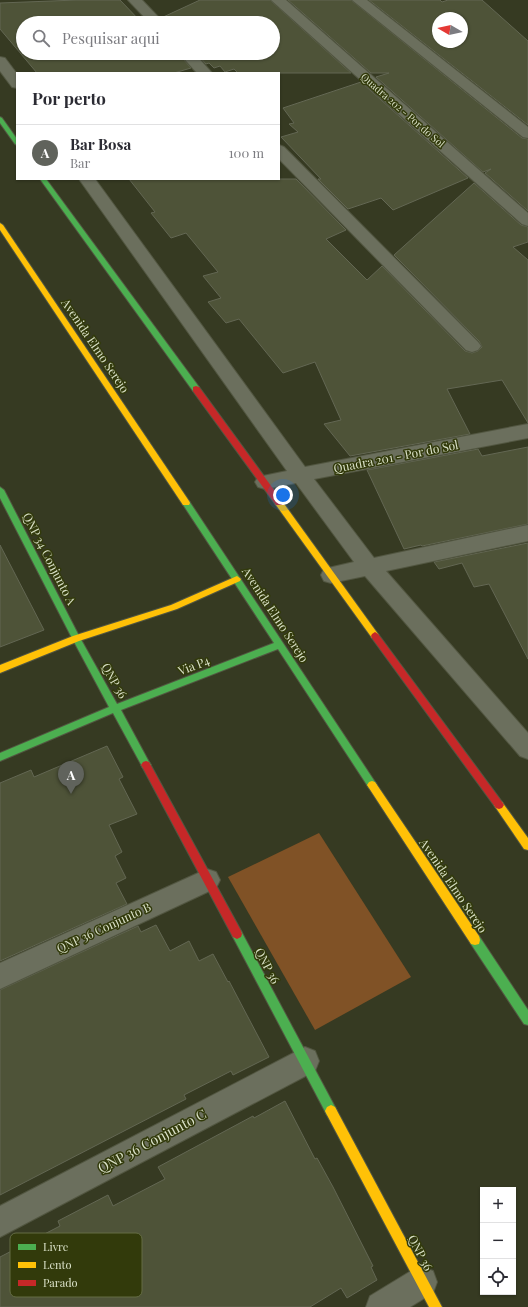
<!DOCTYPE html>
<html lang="pt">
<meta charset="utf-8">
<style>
:root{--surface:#fff;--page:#f7f7f7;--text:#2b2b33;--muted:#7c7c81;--line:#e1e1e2;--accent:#60635c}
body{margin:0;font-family:"Playfair Display",serif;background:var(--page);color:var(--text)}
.controls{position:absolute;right:12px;bottom:12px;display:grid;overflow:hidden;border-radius:0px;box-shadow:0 1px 3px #0004}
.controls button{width:36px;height:36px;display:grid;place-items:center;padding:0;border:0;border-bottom:1px solid var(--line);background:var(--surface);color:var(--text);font:20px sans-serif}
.compass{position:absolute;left:432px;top:12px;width:36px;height:36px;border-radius:50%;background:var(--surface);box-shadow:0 1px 3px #0004;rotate:279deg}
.you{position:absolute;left:283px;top:495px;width:14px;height:14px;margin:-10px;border:3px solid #fff;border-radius:50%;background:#1a73e8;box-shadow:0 0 0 6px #1a73e833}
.badge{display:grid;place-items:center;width:26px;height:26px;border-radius:50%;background:var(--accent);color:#fff;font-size:13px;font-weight:700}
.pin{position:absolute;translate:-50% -33px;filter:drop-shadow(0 1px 2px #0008)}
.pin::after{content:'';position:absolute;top:21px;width:14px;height:12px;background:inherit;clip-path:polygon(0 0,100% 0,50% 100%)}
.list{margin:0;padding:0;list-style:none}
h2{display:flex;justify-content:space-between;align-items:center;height:52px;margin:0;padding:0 16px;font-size:17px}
h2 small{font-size:13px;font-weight:400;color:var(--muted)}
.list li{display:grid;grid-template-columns:26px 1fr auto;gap:12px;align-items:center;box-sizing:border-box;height:56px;padding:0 16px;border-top:1px solid var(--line)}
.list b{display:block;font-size:15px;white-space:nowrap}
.list p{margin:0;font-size:13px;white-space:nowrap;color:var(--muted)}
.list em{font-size:13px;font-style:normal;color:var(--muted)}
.icon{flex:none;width:22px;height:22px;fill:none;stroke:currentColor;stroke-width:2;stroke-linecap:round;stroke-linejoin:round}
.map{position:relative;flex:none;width:528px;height:1307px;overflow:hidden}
.search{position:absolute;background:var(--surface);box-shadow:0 1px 3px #0004;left:16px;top:16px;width:264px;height:44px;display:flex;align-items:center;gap:10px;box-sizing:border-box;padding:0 14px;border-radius:22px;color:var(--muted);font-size:15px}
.panel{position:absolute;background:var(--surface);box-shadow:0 1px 3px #0004;left:16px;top:72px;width:264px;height:108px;border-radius:0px}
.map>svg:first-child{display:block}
.green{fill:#805226}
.building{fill:#4e5338;stroke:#636753;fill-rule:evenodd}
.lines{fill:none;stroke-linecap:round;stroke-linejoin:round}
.street-casing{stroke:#525641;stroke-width:2}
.fast-casing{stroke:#525641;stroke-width:2}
.slow-casing{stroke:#525641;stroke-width:2}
.jam-casing{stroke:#525641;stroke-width:2}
.street{fill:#6b6f5d;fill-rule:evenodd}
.fast{fill:#4caf50;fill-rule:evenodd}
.slow{fill:#ffc107;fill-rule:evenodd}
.jam{fill:#c62828;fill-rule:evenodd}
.labels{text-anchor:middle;stroke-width:3;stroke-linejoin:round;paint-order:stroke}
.far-street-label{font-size:10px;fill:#dae1c8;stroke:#323a0b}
.street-label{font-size:12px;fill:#dae1c8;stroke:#323a0b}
.near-street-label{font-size:14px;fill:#dae1c8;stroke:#323a0b}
.key{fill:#323a0b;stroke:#646c44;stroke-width:1}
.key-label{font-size:11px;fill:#dae1c8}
</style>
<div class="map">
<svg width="528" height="1307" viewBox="0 0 528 1307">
<rect width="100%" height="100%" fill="#363a22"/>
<!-- green -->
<path class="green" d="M319 833 411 977 315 1030 228 877Z"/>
<!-- building -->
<g class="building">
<path d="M77 0H120L142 23H23V53H178L191 68 174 73H37L0 29V3Z"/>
<path d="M200 0H270L351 73H238L234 69 225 72 220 66 214 68 209 63 206 64 196 53H273V23H165L161 18Z"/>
<path d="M288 0H351L522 138 528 139V211L485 173 491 169 483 172 376 77 389 73H371Z"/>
<path d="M369 0H440L442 2 448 0H482L528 41V125ZM438 18H462V42H438Z"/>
<path d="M361 82 468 178 393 210 381 198 348 209 318 179H321L281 137 298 132 289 124 294 123 283 108Z"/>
<path d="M129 179H296L346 230 326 239 367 280 382 266 465 351 472 353 478 351 482 347 479 341 394 255 474 183 521 225 528 227V242L513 247 528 260V423L502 380 447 389 470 434 350 456 324 424 341 420 315 362 283 373 239 319 226 323 208 302 221 298 203 276 218 272 186 233 171 238 151 213 155 212Z"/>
<path d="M528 447V524L422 546 421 545 404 549 367 470 478 449 482 456Z"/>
<path d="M528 543V659L489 584 474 587 462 563 439 569 434 562Z"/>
<path d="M0 545 44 630 0 647Z"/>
<path d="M107 746 123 777 119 779 137 814 109 825 122 852 115 856 126 878 116 883 127 904 0 961V783L31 770 34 777Z"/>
<path d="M156 925 170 951 189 941 199 961 213 954 228 982 229 981 269 1057 233 1075 231 1071 184 1095 186 1099 0 1195V990L138 926 141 932Z"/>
<path d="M285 1101 315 1159 317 1158 333 1187 373 1266 371 1267 377 1280 347 1298 341 1288 310 1307H0V1257L60 1226 58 1221 108 1195 113 1206 165 1179 158 1167 253 1116 254 1118Z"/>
</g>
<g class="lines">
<defs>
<g id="street">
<path d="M128 0H142L164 23H150Z"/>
<path d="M271 0H286L528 213V226L522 224Z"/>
<path d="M352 0H367L528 127V138L523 137Z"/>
<path d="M179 53H194L212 73H197Z"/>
<path d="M0 57 5 58 17 74V88L12 87 0 71Z"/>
<path d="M279 145 284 147 478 342 481 346 478 350 472 352 466 350 279 159Z"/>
<path d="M79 179H95L305 467 528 424V438L314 479 374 558 528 525V541L386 571 528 733V759L520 756 365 576 331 583 324 581 321 575 324 569 354 562 296 483 265 489 258 487 255 482 258 477 287 471Z"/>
<path d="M207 869 216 872 220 880 216 888 0 989V963Z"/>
<path d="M305 1047 315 1051 319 1061 315 1071 0 1237V1206Z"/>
<path d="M422 1267 433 1271 437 1282 433 1293 410 1307H366L370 1296 411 1271Z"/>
</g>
<g id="fast">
<path d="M0 117 2 118 17 139V145L15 144 0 123Z"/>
<path d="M40 179H46L199 387V391H193Z"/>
<path d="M0 487 4 490 79 636 117 704 274 643 182 503 183 501H189L375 782 377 785 375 788 372 789 369 788 278 649 121 710 149 762 151 765 149 768 146 769 143 768 113 713 0 761V753L109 707 72 638 0 498Z"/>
<path d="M237 929 241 931 335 1107 337 1111 335 1115 331 1117 327 1115 233 937 232 934 233 931Z"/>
<path d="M475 935 479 936 528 1010V1025L524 1024 471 944 470 940 471 936Z"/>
</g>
<g id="slow">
<path d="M0 223 3 225 189 501 190 503 189 505H183L0 230Z"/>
<path d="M279 500 282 501 378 634 379 636 378 638H372L276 505 275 503Z"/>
<path d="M237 576 241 579 240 581 177 609 79 641 0 673V665L73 636 171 605Z"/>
<path d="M372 781 375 782 479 936 480 940 479 944 475 945 471 944 369 788 367 785 369 782Z"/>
<path d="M499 801 502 802 528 838V850L524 849 496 808 494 805 496 802Z"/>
<path d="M331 1105 335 1107 442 1307H429L327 1115 325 1111 327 1107Z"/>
</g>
<g id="jam">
<path d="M196 386 199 387 282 501 283 503 282 505H276L193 391V387Z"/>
<path d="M375 632 378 634 502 802 504 805 502 808 499 809 496 808 372 638 371 636 372 634Z"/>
<path d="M146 761 149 762 241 931 242 934 241 937 237 939 233 937 143 768 141 765 143 762Z"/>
</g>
</defs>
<!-- street casing -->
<use href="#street" class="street-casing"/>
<!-- fast casing -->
<use href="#fast" class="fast-casing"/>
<!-- slow casing -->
<use href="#slow" class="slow-casing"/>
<!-- jam casing -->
<use href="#jam" class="jam-casing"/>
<!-- street -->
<use href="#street" class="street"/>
<!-- fast -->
<use href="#fast" class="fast"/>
<!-- slow -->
<use href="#slow" class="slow"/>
<!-- jam -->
<use href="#jam" class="jam"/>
</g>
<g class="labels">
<!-- far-street labels -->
<g class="far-street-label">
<text transform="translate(403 110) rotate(41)" y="4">Quadra 202 - Por do Sol</text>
</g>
<!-- street labels -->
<g class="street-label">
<text transform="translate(95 346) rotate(56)" y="4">Avenida Elmo Serejo</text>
<text transform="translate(396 457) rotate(-11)" y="4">Quadra 201 - Por do Sol</text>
<text transform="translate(49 559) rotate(63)" y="4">QNP 34 Conjunto A</text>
<text transform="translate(275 615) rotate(57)" y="4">Avenida Elmo Serejo</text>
<text transform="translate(194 666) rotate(-21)" y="4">Via P4</text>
<text transform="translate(114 681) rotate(60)" y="4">QNP 36</text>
<text transform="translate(453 886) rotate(56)" y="4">Avenida Elmo Serejo</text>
<text transform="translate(104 928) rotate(-25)" y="4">QNP 36 Conjunto B</text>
<text transform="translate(267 966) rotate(62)" y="4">QNP 36</text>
<text transform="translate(420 1253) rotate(62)" y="4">QNP 36</text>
</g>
<!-- near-street labels -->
<g class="near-street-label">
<text transform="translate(152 1141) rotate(-28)" y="5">QNP 36 Conjunto C</text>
</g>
</g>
<!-- legend -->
<rect x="10" y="1233" width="132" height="64" rx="6" class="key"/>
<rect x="18" y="1244" width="18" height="6" fill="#4caf50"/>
<rect x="18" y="1262" width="18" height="6" fill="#ffc107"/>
<rect x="18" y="1280" width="18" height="6" fill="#c62828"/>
<g class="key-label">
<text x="43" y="1251">Livre</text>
<text x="43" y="1269">Lento</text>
<text x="43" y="1287">Parado</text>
</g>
</svg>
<div class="controls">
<button>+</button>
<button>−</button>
<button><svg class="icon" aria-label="locate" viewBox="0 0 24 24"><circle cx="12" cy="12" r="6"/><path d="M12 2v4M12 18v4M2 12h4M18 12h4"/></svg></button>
</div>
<svg class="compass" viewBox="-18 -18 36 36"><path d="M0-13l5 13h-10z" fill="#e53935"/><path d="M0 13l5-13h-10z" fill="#7c7c81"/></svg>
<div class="you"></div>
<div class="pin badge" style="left:71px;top:794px">A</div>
<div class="search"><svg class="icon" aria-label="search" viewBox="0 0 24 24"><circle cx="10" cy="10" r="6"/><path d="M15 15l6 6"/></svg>Pesquisar aqui</div>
<section class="panel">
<h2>Por perto<small></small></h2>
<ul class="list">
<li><span class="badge">A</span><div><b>Bar Bosa</b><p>Bar</p></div><em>100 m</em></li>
</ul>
</section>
</div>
